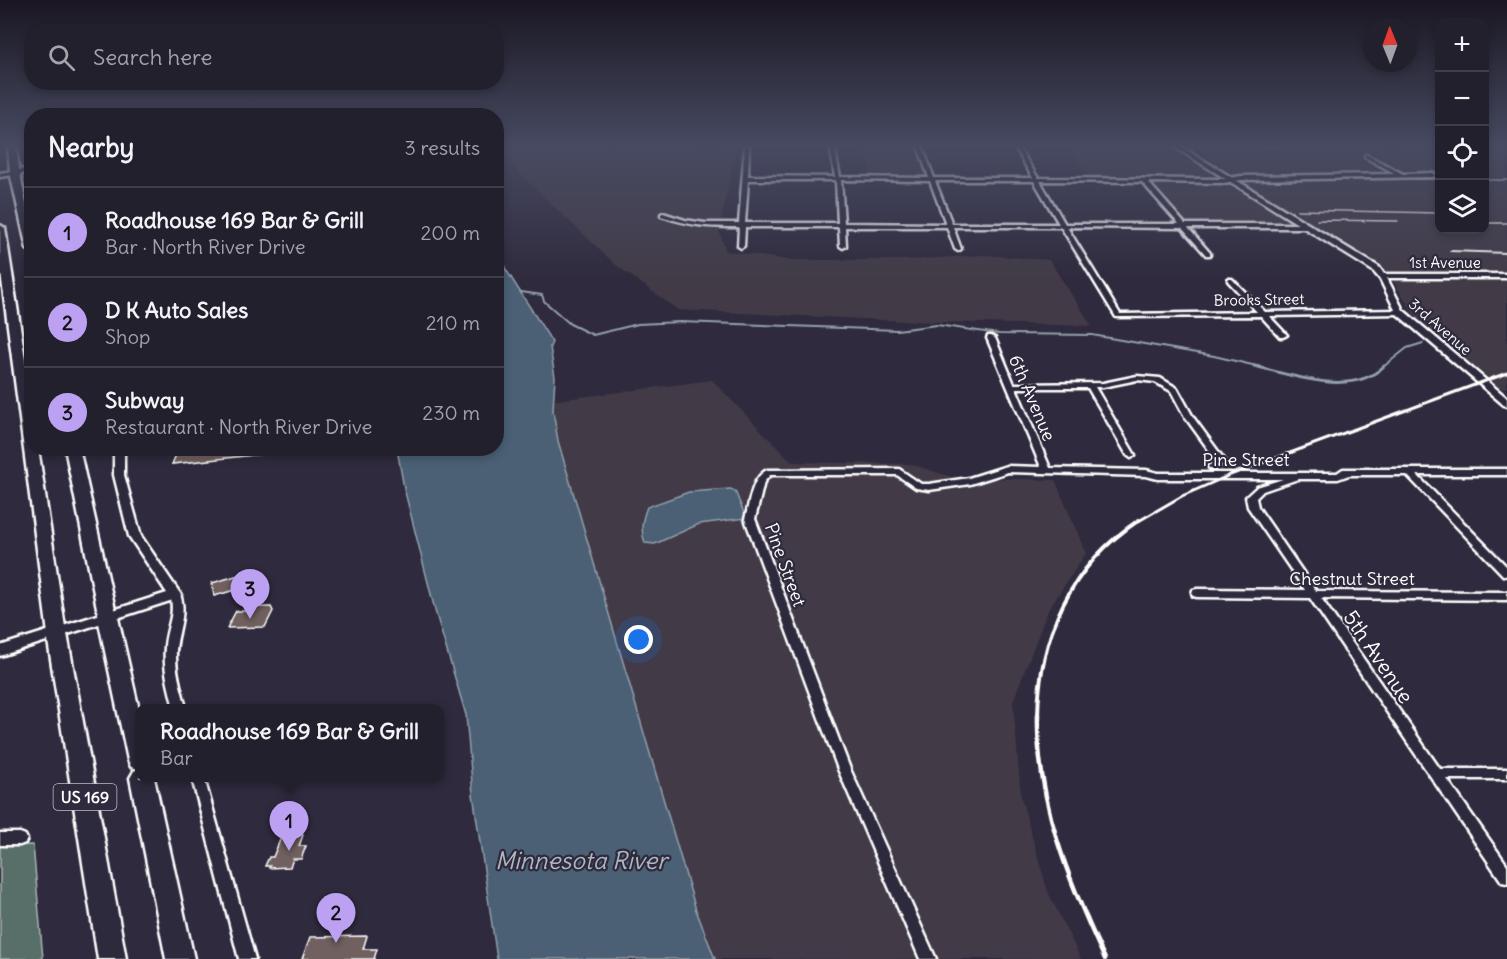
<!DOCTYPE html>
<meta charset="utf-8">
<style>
:root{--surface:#23202e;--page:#2f2d3a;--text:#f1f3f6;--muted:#a3a3aa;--line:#403e4a;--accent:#bca0f2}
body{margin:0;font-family:Delius,sans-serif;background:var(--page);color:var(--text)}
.controls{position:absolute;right:18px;top:18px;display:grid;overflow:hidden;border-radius:12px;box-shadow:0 3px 9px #0003}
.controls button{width:54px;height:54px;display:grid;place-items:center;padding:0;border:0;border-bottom:2px solid var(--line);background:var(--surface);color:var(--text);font:30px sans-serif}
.compass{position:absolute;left:1363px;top:18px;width:54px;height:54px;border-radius:50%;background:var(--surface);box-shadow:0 3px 9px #0003;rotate:359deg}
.you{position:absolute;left:639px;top:640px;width:21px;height:21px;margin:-15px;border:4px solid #fff;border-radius:50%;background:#1a73e8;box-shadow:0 0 0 9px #1a73e833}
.badge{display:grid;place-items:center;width:39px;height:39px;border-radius:50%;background:var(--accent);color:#111;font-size:20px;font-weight:700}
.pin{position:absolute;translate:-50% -50px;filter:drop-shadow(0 2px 3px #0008)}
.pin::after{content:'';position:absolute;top:32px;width:21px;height:18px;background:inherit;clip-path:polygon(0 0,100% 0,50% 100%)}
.popup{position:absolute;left:135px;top:704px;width:309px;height:78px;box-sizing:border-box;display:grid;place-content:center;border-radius:12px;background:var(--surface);filter:drop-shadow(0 2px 4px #0005);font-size:20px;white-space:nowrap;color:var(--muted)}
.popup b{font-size:22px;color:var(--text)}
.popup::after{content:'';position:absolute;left:50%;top:100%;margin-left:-12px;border:12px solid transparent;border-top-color:var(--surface)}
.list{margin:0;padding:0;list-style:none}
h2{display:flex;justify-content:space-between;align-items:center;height:78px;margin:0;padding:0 24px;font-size:26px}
h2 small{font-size:20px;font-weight:400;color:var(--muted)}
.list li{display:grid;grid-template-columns:39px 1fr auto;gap:18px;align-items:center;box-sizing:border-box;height:90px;padding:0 24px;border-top:2px solid var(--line)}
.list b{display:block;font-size:22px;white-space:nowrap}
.list p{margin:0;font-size:20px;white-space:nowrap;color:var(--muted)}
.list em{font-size:20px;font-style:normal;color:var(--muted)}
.icon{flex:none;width:33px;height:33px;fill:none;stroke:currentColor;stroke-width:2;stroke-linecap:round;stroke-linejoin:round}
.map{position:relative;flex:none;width:1507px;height:959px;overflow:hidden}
.search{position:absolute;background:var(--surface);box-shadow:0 3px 9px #0003;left:24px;top:24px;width:480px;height:66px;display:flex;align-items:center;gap:15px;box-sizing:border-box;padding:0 21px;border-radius:24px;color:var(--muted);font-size:22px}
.panel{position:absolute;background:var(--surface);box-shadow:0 3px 9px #0003;left:24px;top:108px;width:480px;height:348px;border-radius:24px}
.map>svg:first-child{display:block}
.built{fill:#423a47}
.green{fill:#586e69;stroke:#acb6b4;stroke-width:1.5}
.water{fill:#4b6175;stroke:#93a0ac;stroke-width:1.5}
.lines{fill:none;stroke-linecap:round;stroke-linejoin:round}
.stream-far1{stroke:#93a0ac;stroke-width:2}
.stream{stroke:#93a0ac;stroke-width:3}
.building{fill:#70615e;stroke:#fff;stroke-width:1.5}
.minor-casing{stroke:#fff;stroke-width:5}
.tertiary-casing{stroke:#fff;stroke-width:5}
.trunk-casing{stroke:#fff;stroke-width:5}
.motorway-casing{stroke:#fff;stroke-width:5}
.minor{fill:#2f2a3d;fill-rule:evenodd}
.tertiary{fill:#2f2a3d;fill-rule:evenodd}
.trunk{fill:#2f2a3d;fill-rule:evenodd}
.motorway{fill:#2f2a3d;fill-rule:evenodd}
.rail-far4{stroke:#fff;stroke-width:1.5}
.rail-far3{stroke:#fff;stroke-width:2}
.rail-far2{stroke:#fff;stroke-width:3}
.rail-far1{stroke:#fff;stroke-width:4}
.rail{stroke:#fff;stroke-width:4.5}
.labels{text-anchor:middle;stroke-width:4.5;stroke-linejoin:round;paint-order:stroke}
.far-street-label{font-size:15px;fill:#fff;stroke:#2f2a3d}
.shield{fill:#2f2a3d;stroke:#c1bfc5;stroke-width:1.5}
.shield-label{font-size:16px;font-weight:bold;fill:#fff}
.street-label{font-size:18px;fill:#fff;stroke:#2f2a3d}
.near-street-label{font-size:21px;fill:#fff;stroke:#2f2a3d}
.near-water-label{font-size:24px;font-style:italic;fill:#aeb8c1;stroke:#2f2a3d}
</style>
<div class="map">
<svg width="1507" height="959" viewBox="0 0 1507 959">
<rect width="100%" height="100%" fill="#2f2a3d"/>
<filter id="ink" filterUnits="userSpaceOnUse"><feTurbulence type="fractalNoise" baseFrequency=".0167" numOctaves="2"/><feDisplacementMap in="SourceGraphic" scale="12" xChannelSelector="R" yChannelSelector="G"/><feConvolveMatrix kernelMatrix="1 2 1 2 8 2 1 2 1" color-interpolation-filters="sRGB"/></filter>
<g filter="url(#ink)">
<!-- built -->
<g class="built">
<path d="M496 146H736L719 231 726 251 789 260H908L984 255 1049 260 1092 326 905 321 678 310 617 266 525 179 497 150Z"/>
<path d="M863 146H924L938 181 873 180Z"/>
<path d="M1066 146H1173L1206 169 1305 227H1189L1150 182 1094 181Z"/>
<path d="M1196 146H1439L1440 230H1484L1485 146H1507V387L1501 389 1413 313 1391 277 1229 176Z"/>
<path d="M712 380 792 462 910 464 952 477 1055 480 1086 553 1048 610 1013 701 1021 798 1048 892 1081 959H653L535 403Z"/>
</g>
<!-- green -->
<path class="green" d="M33 845 43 959H0V846Z"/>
<!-- water -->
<g class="water">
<path d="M497 239 505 268 552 342 550 347 555 377 553 410 558 441 696 910 715 959H497L473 794 466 715 436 614 404 488 397 449 496 448Z"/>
<path d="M730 489 735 491 746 518 699 524 655 544 645 543C640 529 642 520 647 507L689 492Z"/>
</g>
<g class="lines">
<!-- stream-far1 -->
<g class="stream-far1">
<path d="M521 292 542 295 544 301 570 324 593 335 638 324 680 322 897 330 937 325 999 334 1092 335 1214 356 1261 367"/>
<path d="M1383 367 1407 348 1423 343"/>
</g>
<!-- stream -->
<path class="stream" d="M1254 366C1292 375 1352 398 1384 366"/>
</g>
<!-- building -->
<g class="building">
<path d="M179 448H264V454L172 464Z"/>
<path d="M246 573 249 586 214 596 212 583Z"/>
<path d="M254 607H271L273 611 265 627 227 628 236 611H252Z"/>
<path d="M282 835H303L299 846H306L301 859H293L290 867 269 868 270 866H265L269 857H273Z"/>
<path d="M367 936 363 949H377L374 959H302L310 937Z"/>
</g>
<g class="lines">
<defs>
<g id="minor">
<path d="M745 146H749L748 176 835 177 830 146H834L840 177 929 178 918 146H922L934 178H1033L1014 146H1018L1038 178 1224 179 1241 176 1396 174 1365 157V155H1367L1403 174 1433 173 1436 175 1433 177 1241 180 1224 183 1148 182 1185 224H1306L1309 226 1306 228H1188L1210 253V255H1206L1182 228 1067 227 1120 314 1257 312 1228 281V279H1232L1265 312 1400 310 1403 312 1400 314 1269 316 1287 335 1283 337H1280L1261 316 1116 317 1061 227H953L961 249 958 251 955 249 947 227H845L846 246 843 248 840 246 839 227H745L744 246 741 248 738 246 739 227C708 227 691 226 661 216V214L663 213 685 220 705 223H739ZM748 180H836L838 223H745ZM841 180 930 181 946 224 844 223ZM935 181H1034L1059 224H952ZM1040 181 1142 182 1179 224H1065Z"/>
<path d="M988 336H991L995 338 1014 384 1103 383 1137 376 1160 378 1177 388 1193 417 1226 462 1215 468H1209L1208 466 1217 461 1185 417 1171 391 1155 382 1137 380 1103 387H1095L1135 455 1131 458 1127 455 1088 388H1016L1050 468 1146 470 1158 473H1337L1343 469H1507V475H1417L1507 567V576L1503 575 1407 475H1349L1338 479H1298L1263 491 1256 498 1258 507 1316 591 1507 592V600L1321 598 1440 769H1507V779H1447L1507 865V883L1502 882 1310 598 1197 597 1193 596 1192 593 1193 590 1197 589 1305 590 1248 507 1246 497 1257 487 1283 479H1158L1146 476 1008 472 970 484 929 490 916 488 897 475H770L764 482 755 519 850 769 936 959H920L838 769 745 519C750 503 751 478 767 470L899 469 921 484H929L969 478 1007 466 1041 467 987 338Z"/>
<path d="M175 591 179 592C189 614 175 634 176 657 176 675 182 692 186 708H174C169 688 163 667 165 647 166 627 176 615 170 595L171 592Z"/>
<path d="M192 778H204L255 959H239Z"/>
<path d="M0 833H20L25 835 27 839 25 843 20 845H0Z"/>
</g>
<g id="tertiary">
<path d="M1173 146H1180L1379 267 1384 274H1507V278H1387L1403 310 1507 398V406L1504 405 1397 314 1380 279 1373 271Z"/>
<path d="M32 168V172L0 177V173Z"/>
<path d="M114 448H124V475L141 536 181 595 179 598 0 656V646L167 593 129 536 114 475Z"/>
</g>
<g id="trunk">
<path d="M8 146H16C19 182 32 216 32 252L27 249 10 172Z"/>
<path d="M0 225 5 228 32 405V448H38L66 634 63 639 57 641 51 639 48 634 0 265Z"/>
<path d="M65 448H79L117 618 114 622H102L99 618Z"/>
</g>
<g id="motorway">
<path d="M108 611 115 613 118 618 139 710V778H154L194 959H166L130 778 134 771 139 769 131 767 128 760 98 618 101 613Z"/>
<path d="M57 627 64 629 67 634 126 959H98L47 634 50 629Z"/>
</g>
</defs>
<!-- minor casing -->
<use href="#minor" class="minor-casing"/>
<!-- tertiary casing -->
<use href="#tertiary" class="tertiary-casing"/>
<!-- trunk casing -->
<use href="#trunk" class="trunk-casing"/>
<!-- motorway casing -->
<use href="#motorway" class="motorway-casing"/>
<!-- minor -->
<use href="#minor" class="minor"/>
<!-- tertiary -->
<use href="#tertiary" class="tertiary"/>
<!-- trunk -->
<use href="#trunk" class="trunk"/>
<!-- motorway -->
<use href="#motorway" class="motorway"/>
<!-- rail-far4 -->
<g class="rail-far4">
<path d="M1257 146H1313"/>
<path d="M1322 180 1440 179"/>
<path d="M1484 180H1507"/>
<path d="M1297 210 1440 213"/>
<path d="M1317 220 1398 221"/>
<path d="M1484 223H1507"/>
</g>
<!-- rail-far3 -->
<path class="rail-far3" d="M1450 251 1507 253"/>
<!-- rail-far2 -->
<path class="rail-far2" d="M1137 522 1182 496 1230 475 1507 373"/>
<!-- rail-far1 -->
<path class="rail-far1" d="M1038 716C1039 635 1070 566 1139 520"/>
<!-- rail -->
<path class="rail" d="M1038 714C1036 801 1069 882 1105 959"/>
</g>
</g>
<!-- sky -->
<linearGradient id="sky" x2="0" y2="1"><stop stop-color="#1a1722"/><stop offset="0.52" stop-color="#474a62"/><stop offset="1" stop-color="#474a62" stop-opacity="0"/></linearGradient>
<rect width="1507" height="280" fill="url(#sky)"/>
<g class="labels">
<!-- far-street labels -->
<g class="far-street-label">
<text x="1445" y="268">1st Avenue</text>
<text transform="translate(1259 300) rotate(-1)" y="5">Brooks Street</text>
<text transform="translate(1440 327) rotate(41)" y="5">3rd Avenue</text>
</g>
<!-- shield labels -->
<rect class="shield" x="53.5" y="784" width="63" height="26" rx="4.5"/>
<g class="shield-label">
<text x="85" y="803">US 169</text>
</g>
<!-- street labels -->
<g class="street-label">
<text transform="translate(1032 398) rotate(67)" y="6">6th Avenue</text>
<text x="1246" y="466">Pine Street</text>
<text transform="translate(785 565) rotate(70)" y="6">Pine Street</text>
<text x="1352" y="585">Chestnut Street</text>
</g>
<!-- near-street labels -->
<g class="near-street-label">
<text transform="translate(1378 657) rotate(56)" y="7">5th Avenue</text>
</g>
<!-- near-water labels -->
<g class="near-water-label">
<text x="581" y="869">Minnesota River</text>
</g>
</g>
</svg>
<div class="controls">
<button>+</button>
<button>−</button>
<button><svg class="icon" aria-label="locate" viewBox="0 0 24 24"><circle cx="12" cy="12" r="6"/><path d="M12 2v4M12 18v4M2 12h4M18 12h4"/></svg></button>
<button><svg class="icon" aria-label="layers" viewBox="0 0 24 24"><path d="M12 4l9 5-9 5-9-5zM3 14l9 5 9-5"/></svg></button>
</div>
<svg class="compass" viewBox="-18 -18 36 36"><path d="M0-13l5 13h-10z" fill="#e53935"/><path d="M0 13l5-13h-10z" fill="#a3a3aa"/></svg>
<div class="you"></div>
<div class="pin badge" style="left:289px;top:851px">1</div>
<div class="popup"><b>Roadhouse 169 Bar &amp; Grill</b>Bar</div>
<div class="pin badge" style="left:336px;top:943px">2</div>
<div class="pin badge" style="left:250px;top:619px">3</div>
<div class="search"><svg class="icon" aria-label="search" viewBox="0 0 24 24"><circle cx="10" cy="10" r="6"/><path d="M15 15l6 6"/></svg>Search here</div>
<section class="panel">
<h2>Nearby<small>3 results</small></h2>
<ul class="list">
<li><span class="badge">1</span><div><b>Roadhouse 169 Bar &amp; Grill</b><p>Bar · North River Drive</p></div><em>200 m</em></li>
<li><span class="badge">2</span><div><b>D K Auto Sales</b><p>Shop</p></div><em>210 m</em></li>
<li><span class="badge">3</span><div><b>Subway</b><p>Restaurant · North River Drive</p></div><em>230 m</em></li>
</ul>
</section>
</div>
